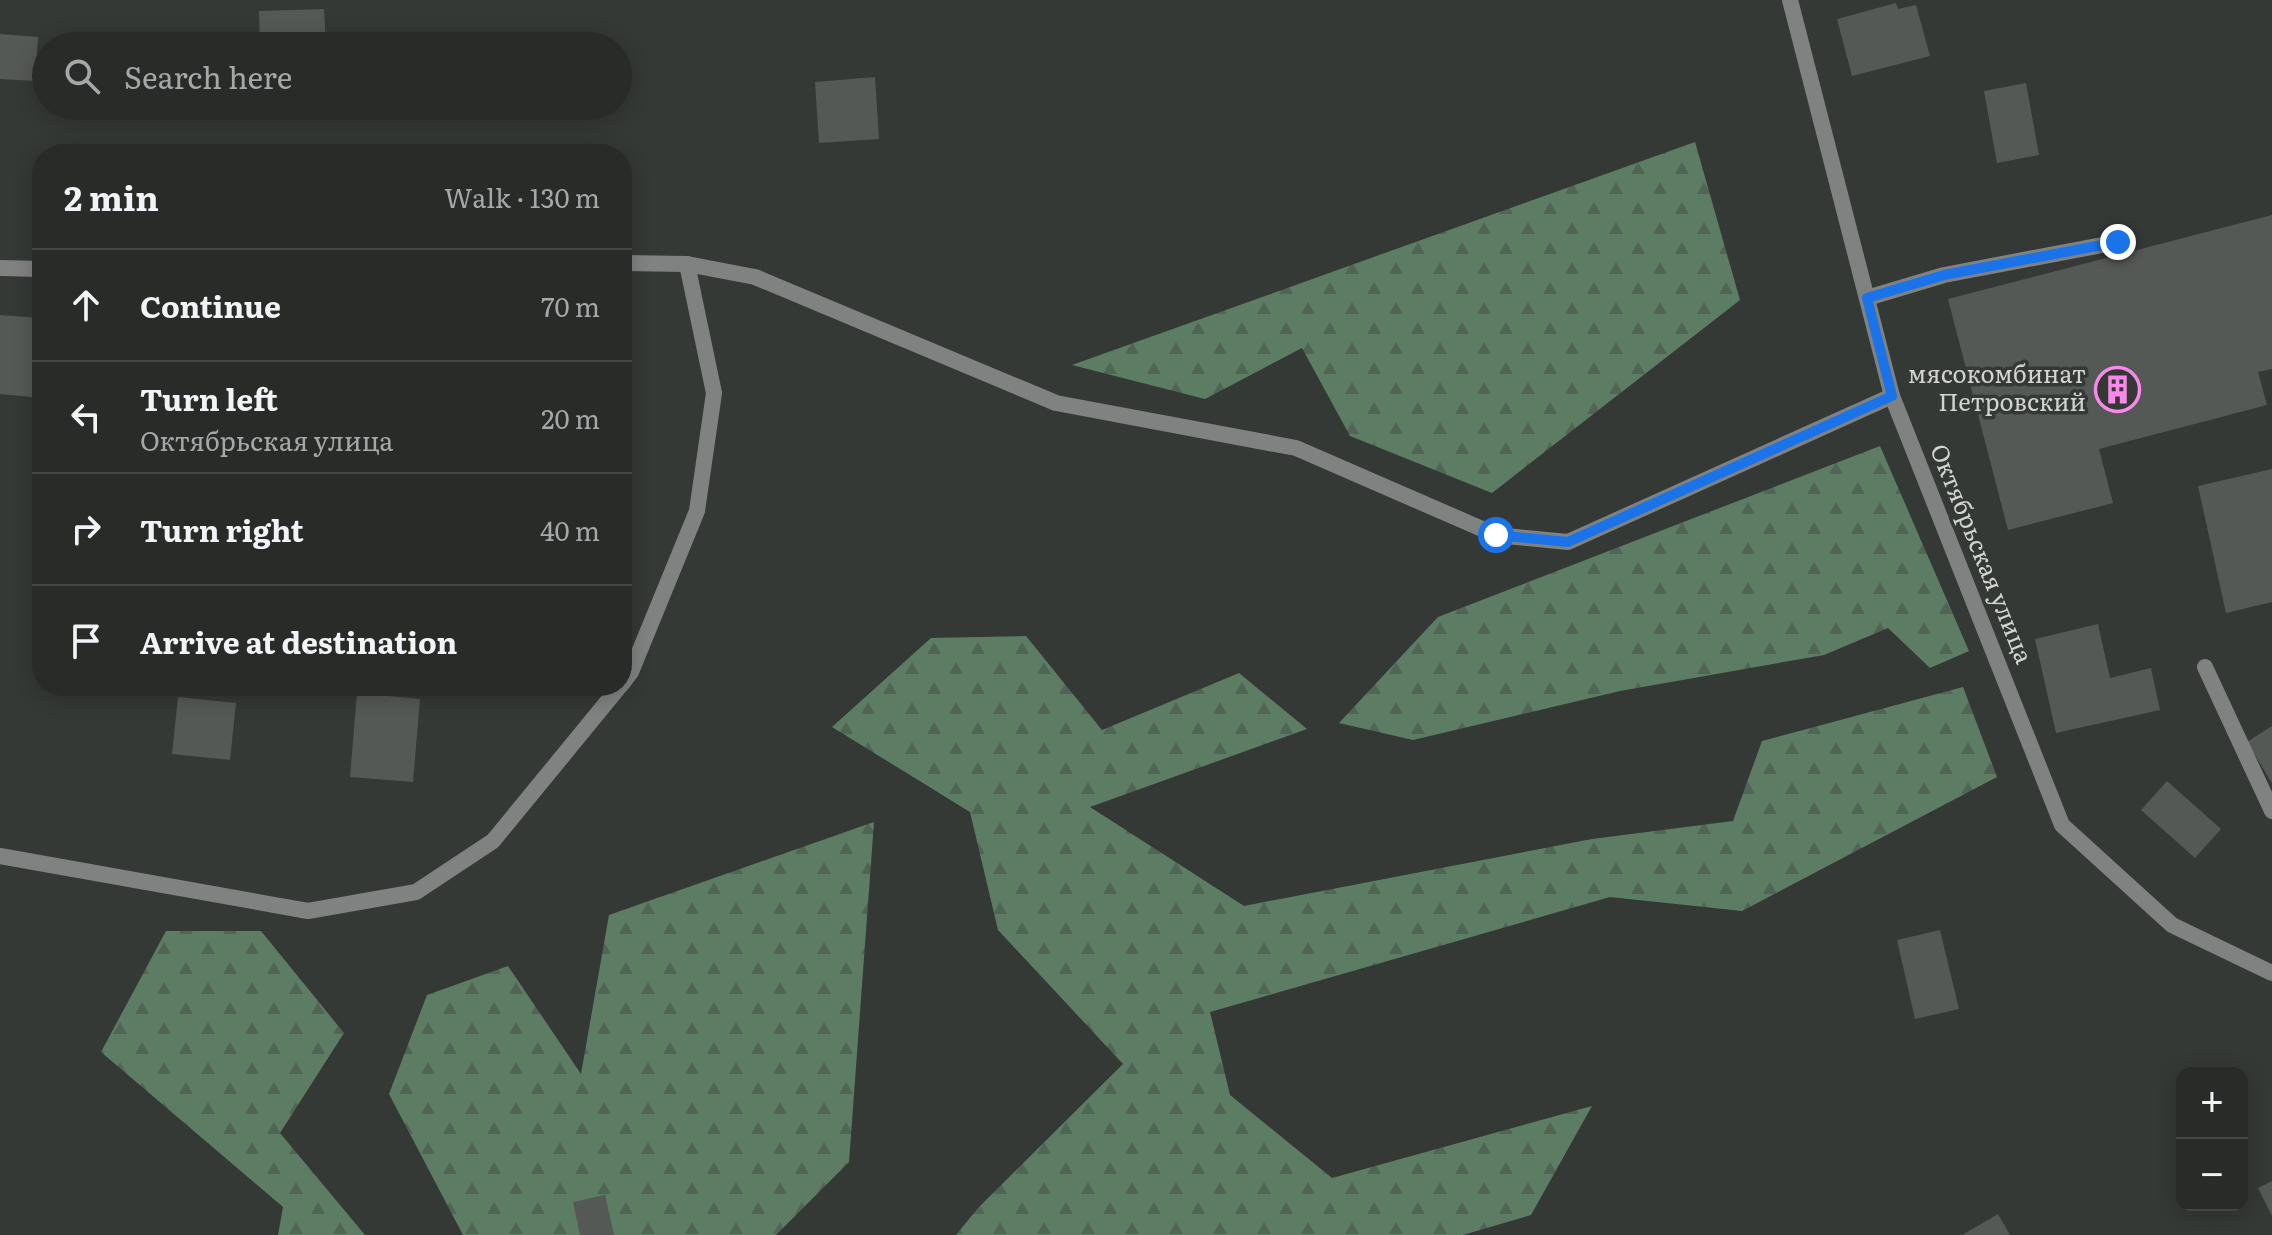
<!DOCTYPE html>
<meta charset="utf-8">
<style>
:root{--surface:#282b28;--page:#303330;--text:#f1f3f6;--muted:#a5a7a8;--line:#444745}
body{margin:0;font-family:Literata,serif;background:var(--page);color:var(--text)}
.controls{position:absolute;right:24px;bottom:24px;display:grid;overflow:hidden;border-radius:16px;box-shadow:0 4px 20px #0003}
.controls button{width:72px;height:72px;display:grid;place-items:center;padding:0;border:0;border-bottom:2px solid var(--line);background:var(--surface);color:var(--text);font:40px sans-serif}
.stop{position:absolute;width:24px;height:24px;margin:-18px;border:6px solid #1a73e8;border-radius:50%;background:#fff}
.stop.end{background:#1a73e8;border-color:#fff;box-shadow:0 2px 8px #0008}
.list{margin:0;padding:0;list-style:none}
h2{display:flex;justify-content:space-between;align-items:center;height:104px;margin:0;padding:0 32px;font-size:34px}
h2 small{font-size:26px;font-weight:400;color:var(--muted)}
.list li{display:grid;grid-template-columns:52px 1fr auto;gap:24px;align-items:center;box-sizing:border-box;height:112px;padding:0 32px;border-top:2px solid var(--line)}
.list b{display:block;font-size:30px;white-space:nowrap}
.list p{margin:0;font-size:26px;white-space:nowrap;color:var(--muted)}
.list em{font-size:26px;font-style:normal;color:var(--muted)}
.icon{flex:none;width:44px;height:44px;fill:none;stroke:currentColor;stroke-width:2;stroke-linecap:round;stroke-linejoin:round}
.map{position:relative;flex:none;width:2272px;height:1235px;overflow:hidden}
.search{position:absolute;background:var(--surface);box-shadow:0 4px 20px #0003;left:32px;top:32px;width:600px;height:88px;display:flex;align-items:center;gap:20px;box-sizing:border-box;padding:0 28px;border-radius:44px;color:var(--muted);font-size:30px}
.panel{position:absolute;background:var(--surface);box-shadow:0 4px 20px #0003;left:32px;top:144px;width:600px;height:552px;border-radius:32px}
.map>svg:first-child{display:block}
.forest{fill:url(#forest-firs)}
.building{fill:#555955}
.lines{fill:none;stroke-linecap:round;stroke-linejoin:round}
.service{stroke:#808281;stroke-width:16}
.minor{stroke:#808281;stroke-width:16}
.route{stroke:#1a73e8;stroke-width:10}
.labels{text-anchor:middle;stroke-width:7;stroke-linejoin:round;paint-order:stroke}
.poi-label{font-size:24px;fill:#d1d4d2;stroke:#353936;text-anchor:end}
.street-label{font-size:24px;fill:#d1d4d2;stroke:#353936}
</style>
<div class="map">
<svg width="2272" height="1235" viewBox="0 0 2272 1235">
<defs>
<pattern id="forest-firs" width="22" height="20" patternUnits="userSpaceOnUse" patternTransform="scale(2)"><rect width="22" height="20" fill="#5c7d64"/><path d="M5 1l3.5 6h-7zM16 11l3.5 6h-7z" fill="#506555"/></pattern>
</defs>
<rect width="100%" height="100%" fill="#353936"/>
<!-- forest -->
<g class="forest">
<path d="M1695 142 1740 300 1492 493 1350 436 1302 348 1205 399 1072 365Z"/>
<path d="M1880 446 1969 651 1930 668 1888 628 1824 655 1620 691 1413 740 1339 723 1438 617Z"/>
<path d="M1026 636 1102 730 1239 673 1307 729 1090 807 1244 906 1592 839 1733 821 1762 741 1963 687 1997 777 1742 911 1610 897 1210 1012 1230 1095 1332 1178 1592 1106 1531 1215 1463 1235H956L978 1208 1123 1064 998 930 970 812 832 727 931 638Z"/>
<path d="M874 822 849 1162 776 1235H463L389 1094 427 995 508 966 581 1074 609 915Z"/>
<path d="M166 931H261L344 1033 280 1133 365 1235H278L283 1207 101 1052Z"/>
</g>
<!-- building -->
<g class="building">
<path d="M1896 3 1898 9 1916 5 1930 56 1852 76 1837 19Z"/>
<path d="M324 9 326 46H260L259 11Z"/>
<path d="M0 34 38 37 35 81 0 79Z"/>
<path d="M875 77 879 139 819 143 815 82Z"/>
<path d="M2026 83 2039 155 1997 163 1984 91Z"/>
<path d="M2272 215V369L2258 372 2267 405 2099 449 2113 503 2008 530 1948 299Z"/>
<path d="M0 315 42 318V398L0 394Z"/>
<path d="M2272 469V602L2226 613 2198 486Z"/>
<path d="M2098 624 2110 678 2151 668 2160 710 2056 733 2035 639Z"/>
<path d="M357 693 420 699 413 782 350 777Z"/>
<path d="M178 697 236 703 230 760 172 754Z"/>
<path d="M2272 726V783L2247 742Z"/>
<path d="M2167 781 2221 829 2195 858 2141 810Z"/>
<path d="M1940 930 1959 1009 1915 1019 1897 940Z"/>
<path d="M2272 1181V1216L2258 1188Z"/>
<path d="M605 1195 614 1235H580L573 1202Z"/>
<path d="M1998 1214 2010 1235H1962Z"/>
</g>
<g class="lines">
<!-- service -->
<g class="service">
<path d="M1867 298 1944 275 2118 242"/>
<path d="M2205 667 2272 811"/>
</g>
<!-- minor -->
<g class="minor">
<path d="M1790 0 1892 396 2062 825 2172 925 2272 973"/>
<path d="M622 263 687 264 755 277 1056 403 1296 448 1496 535 1568 542 1892 396"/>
<path d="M0 268 42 269"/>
<path d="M622 684 631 672 697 511 714 393 687 264"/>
<path d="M0 856 308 911 416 892 493 841 620 686"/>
</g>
</g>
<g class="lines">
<!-- route -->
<path class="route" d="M1496 535 1568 542 1892 396 1867 298 1944 275 2118 242"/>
</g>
<!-- icons -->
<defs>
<symbol id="building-ring" viewBox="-11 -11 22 22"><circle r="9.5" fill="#353936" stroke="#f888ea" stroke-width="1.5"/><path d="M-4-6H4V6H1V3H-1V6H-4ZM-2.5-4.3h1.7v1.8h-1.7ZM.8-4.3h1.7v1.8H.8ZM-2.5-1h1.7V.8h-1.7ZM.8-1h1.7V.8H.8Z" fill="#f888ea"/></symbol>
</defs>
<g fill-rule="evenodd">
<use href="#building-ring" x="2092" y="364" width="51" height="51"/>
</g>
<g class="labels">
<!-- poi labels -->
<g class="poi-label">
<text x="2086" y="383">мясокомбинат<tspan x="2086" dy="28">Петровский</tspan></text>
</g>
<!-- street labels -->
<g class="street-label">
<text transform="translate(1981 554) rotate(68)" y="8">Октябрьская улица</text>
</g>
</g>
</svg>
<div class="controls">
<button>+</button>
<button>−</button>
</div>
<div class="stop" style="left:1496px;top:535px"></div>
<div class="stop end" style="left:2118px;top:242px"></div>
<div class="search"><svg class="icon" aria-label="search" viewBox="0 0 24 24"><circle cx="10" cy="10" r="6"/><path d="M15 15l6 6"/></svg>Search here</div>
<section class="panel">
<h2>2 min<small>Walk · 130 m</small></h2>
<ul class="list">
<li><svg class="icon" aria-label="ahead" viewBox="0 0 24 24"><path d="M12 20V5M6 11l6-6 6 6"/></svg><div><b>Continue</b></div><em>70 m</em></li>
<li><svg class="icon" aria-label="left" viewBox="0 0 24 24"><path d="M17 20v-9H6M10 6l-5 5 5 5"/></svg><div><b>Turn left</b><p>Октябрьская улица</p></div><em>20 m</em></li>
<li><svg class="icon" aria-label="right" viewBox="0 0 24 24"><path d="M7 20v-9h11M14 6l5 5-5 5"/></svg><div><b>Turn right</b></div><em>40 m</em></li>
<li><svg class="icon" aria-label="arrive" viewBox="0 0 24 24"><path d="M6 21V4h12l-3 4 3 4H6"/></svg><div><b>Arrive at destination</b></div></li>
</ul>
</section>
</div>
